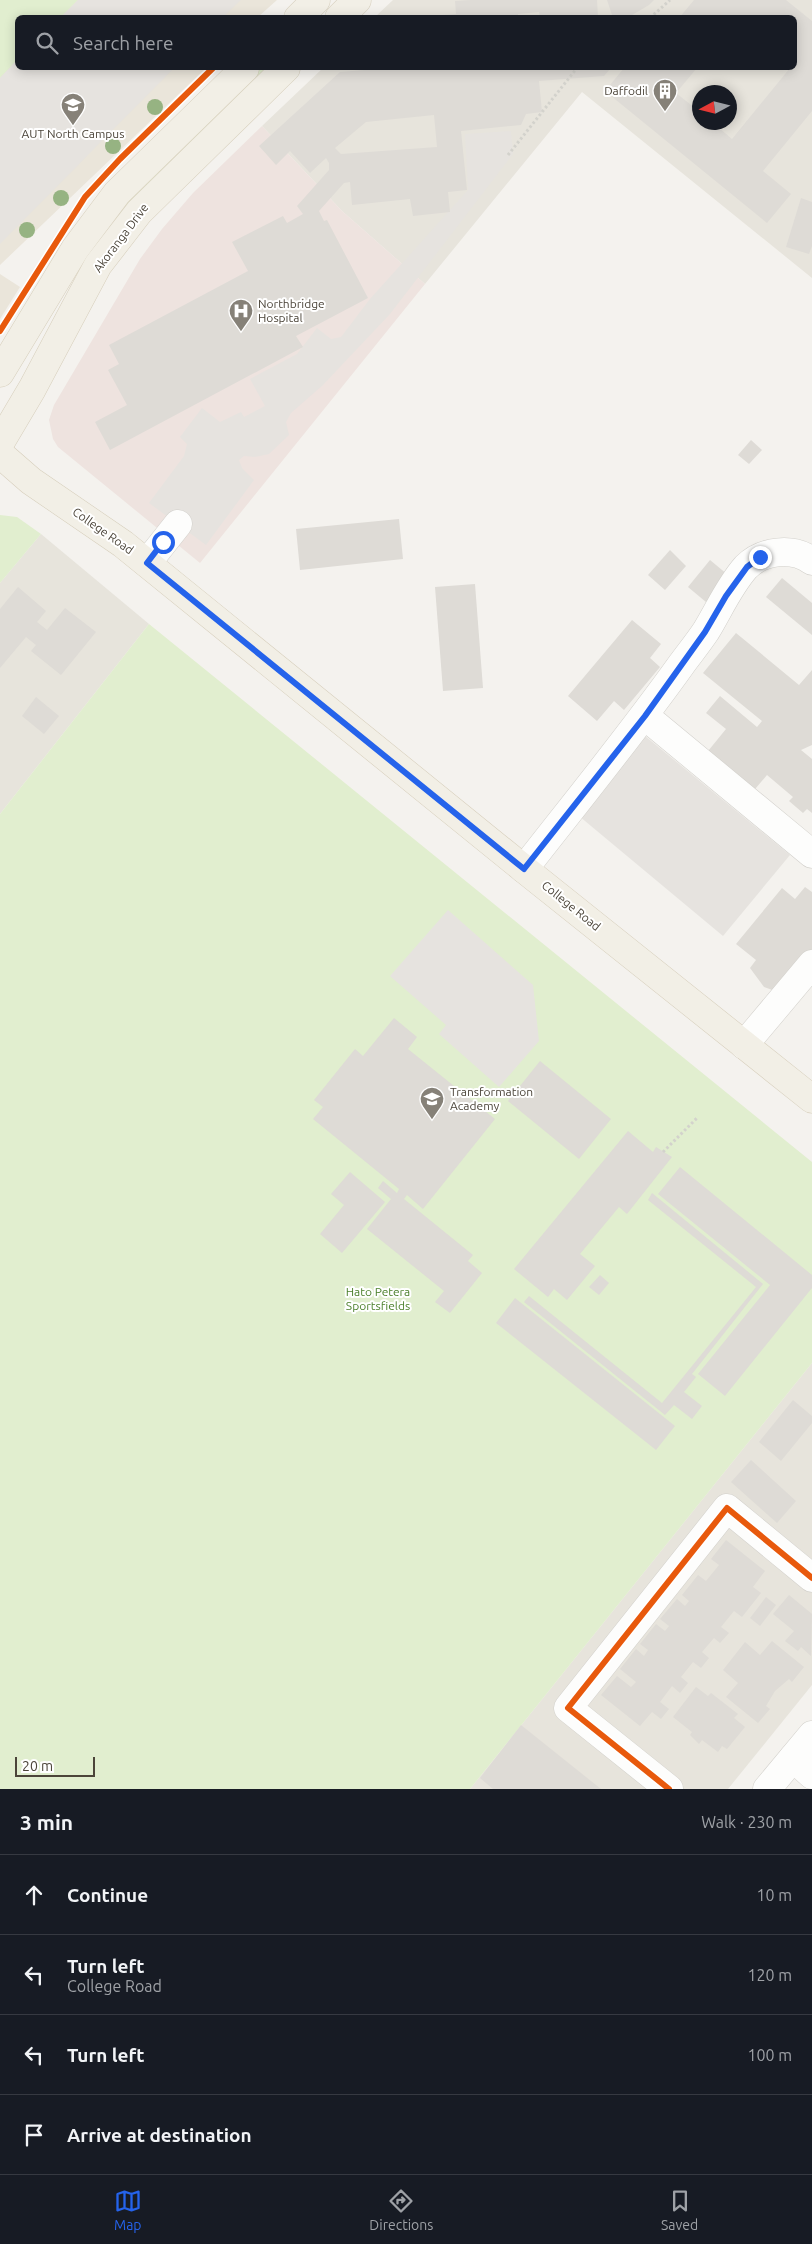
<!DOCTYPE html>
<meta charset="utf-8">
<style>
:root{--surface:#171b24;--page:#242831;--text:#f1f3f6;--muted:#9ea1a6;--line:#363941;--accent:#2563eb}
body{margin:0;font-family:Ubuntu,sans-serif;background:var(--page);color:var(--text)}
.compass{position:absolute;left:692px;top:85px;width:45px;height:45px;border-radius:50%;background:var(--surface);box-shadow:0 2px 12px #0003;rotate:263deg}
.scale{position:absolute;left:15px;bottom:12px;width:80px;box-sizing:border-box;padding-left:5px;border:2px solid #4b4439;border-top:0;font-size:14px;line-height:18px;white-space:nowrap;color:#4b4439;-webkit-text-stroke:4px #fff;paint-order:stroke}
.stop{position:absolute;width:15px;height:15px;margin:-11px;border:4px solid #2563eb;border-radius:50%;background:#fff}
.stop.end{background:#2563eb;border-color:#fff;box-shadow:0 1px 5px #0008}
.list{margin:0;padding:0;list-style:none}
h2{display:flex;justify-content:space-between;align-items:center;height:65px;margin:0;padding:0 20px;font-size:21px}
h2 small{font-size:16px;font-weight:400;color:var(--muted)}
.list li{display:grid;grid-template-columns:32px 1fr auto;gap:15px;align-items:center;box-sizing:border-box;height:80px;padding:0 20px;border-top:1px solid var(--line)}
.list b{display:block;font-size:19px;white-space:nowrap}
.list p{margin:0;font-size:16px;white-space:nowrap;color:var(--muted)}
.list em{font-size:16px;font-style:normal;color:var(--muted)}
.icon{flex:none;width:28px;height:28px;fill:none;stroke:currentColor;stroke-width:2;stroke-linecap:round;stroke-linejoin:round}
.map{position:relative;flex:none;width:812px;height:1789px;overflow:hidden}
.search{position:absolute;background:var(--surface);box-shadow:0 2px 12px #0003;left:15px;right:15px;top:15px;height:55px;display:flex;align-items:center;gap:12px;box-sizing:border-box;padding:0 18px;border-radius:8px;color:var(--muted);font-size:19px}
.sheet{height:385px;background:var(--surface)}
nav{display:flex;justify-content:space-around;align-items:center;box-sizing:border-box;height:70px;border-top:1px solid var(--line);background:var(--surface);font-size:14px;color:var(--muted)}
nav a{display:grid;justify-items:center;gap:2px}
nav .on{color:var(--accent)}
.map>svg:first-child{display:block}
.residential{fill:#e7e4dc;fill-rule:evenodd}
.education{fill:#eae5da}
.medical{fill:#eee3df}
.green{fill:#e1eecf}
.parking{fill:#e6e3df}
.building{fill:#dedbd6;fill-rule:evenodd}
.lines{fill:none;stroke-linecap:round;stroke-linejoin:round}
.minor-casing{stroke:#d2d0cb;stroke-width:29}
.major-casing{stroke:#d6cebb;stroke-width:29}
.path{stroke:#d3d2cc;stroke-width:3;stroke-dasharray:2.5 2.5;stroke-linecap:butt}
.minor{stroke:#fdfdfc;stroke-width:28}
.major{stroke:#f2efe6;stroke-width:28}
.cycleway-casing{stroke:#fff;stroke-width:9}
.cycleway{stroke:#e8590c;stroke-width:6}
.tree{fill:#96b382}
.route{stroke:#2563eb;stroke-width:6}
.labels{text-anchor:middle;stroke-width:4;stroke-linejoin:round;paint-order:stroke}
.poi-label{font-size:12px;fill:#4b4439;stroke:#fff;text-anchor:start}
.street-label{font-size:12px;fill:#4b4439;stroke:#fff}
.park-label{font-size:12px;fill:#4a7f2a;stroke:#fff}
</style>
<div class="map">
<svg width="812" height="1789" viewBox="0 0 812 1789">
<rect width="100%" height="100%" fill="#f4f2ee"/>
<!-- residential -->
<g class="residential">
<path d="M393 0H812V278L582 92 425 284 342 211 262 126 323 68H794V18L375 17ZM700 92H730V122H700Z"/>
<path d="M41 534 149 624 0 814V583Z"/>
<path d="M812 1363V1685L728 1789H470Z"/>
</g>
<!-- education -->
<g class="education">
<path d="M0 0H277L258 17 18 18V68H206L0 265Z"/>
<path d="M0 274 20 287 0 319Z"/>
</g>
<!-- medical -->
<path class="medical" d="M262 126 342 211 425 284 200 563 58 447 53 439 49 420 54 405 140 259 162 229 193 193Z"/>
<!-- green -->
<g class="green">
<path d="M0 0H78L61 17 18 18 17 60 0 78Z"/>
<path d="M261 68H270L104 245 97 240 151 172Z"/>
<path d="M0 515 17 517 41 534 0 583Z"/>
<path d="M149 624 812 1162V1363L470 1789H0V814Z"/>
</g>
<!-- parking -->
<g class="parking">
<path d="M78 0H241L223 17H61Z"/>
<path d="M17 60 18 68H174L0 244V78Z"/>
<path d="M511 131 513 154 390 314 323 385 291 413 286 422 289 435 269 454 255 457 244 456 239 460 242 468 254 480 206 545 149 503 184 456 187 444 180 437 202 408 220 422 241 412 244 417 265 406 250 379 297 354 317 328 331 339 341 337 370 299 468 190 465 134Z"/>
<path d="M645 736 790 855 723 936 579 816Z"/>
<path d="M448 910 533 985 539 1041 499 1087 439 1034 446 1025 390 976Z"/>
</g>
<!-- building -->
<g class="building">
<path d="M470 0H597L598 18H540L539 12 518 14V18H443V15L456 14 455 1Z"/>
<path d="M607 0H654L649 5 627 18H613Z"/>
<path d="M694 0H786L812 21V111L763 171 791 194 767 223 605 91 624 68H697L676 93 700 112V122H712L732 139 790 68H794V18H679Z"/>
<path d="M390 68H557V70L611 68 604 76 539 81 542 112 526 114 521 125 461 131 467 190 448 192 450 212 413 216 410 199 352 205 350 182 344 183 319 211 324 221 327 220 368 298 296 336 303 347 110 450 95 422 127 405 108 370 119 364 109 345 248 271 232 242 283 216 287 223 303 214 297 206 329 170V163L326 158 310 173 290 151 276 165 259 146 340 72ZM434 115 437 147 341 154 335 148 366 122Z"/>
<path d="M801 198 812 202V246L809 254 786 247Z"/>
<path d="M751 440 762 450 749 464 738 455Z"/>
<path d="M399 519 403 559 300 570 296 529Z"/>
<path d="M670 550 686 566 665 590 648 575Z"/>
<path d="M710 560 728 575 706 602 688 587Z"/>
<path d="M782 578 812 603V635L766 597Z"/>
<path d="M475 584 483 688 443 691 435 587Z"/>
<path d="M18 587 46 611 37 622 47 630 65 608 96 632 61 675 31 651 36 645 26 637 0 668V609Z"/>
<path d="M632 620 661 644 650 658 660 667 624 710 614 701 597 721 568 696Z"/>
<path d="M736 633 799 685 812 670V745L801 750 812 759V813L807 809 803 813 789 801 793 797 767 775 750 795 704 756 726 729 706 713 720 696 757 727 762 721 703 673Z"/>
<path d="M36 697 59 716 44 734 22 716Z"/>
<path d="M805 887 812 892V949L778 992 764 987 750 968 756 960 736 944 782 888 795 899Z"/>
<path d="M394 1018 417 1037 408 1049 495 1119 423 1209 407 1195 404 1199 473 1255 468 1261 482 1273 450 1313 435 1302 444 1291 367 1229 391 1199 378 1188 383 1181 397 1193 399 1189 313 1119 323 1107 314 1100 355 1049 363 1056Z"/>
<path d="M540 1061 611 1119 579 1159 508 1101Z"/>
<path d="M628 1131 653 1152 656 1147 672 1157 627 1214 619 1207 580 1254 595 1266 567 1300 554 1289 548 1297 514 1269Z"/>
<path d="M680 1167 812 1275V1288L725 1396 698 1374 770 1285 658 1194Z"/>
<path d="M350 1172 385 1202 342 1253 320 1234 344 1205 331 1194Z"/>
<path d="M652 1193 763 1284 692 1374 696 1377 684 1392 702 1406 692 1419 674 1405 665 1415 524 1302 529 1296 662 1403 756 1287 648 1200Z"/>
<path d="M600 1275 609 1283 599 1295 589 1287Z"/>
<path d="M515 1298 675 1426 656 1450 496 1323Z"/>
<path d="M793 1400 812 1416V1423L781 1461 759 1442Z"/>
<path d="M751 1460 796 1501 777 1523 731 1482Z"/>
<path d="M726 1540 765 1571 753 1587 761 1593 742 1617 734 1611 721 1627 729 1633 720 1643 714 1638 702 1652 709 1658 701 1668 693 1662 681 1677 688 1683 680 1693 672 1686 660 1702 669 1709 661 1719 652 1712 640 1726 601 1695 617 1676 631 1687 636 1682 620 1669 636 1649 644 1656 648 1650 640 1644 656 1624 665 1631 669 1626 660 1619 677 1599 685 1606 689 1601 682 1595 698 1575 706 1581 719 1565 711 1559Z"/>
<path d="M789 1595 812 1614 811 1656 801 1647 798 1651 785 1641 794 1631 773 1614Z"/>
<path d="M766 1597 776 1605 760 1626 750 1618Z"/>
<path d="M772 1641 804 1667 792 1682 789 1679 775 1691 766 1706 770 1709 758 1723 726 1697 738 1683 723 1670 745 1642 760 1655Z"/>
<path d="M696 1687 708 1696 711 1693 738 1714 734 1718 745 1727 727 1749 722 1746 718 1752 702 1740 699 1744 690 1735 692 1732 673 1717Z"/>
<path d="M521 1725 601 1789H493L480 1778Z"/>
</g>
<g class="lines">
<defs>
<g id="minor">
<path d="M147 563 178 524"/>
<path d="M645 716 812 854"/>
<path d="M524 869C577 801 631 735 681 665 689 654 698 643 706 631 719 610 729 586 746 567 763 550 793 547 812 561"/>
<path d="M744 1045 812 964"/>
<path d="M793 1758 812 1775"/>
<path d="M669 1789 568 1708 727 1508 812 1578"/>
<path d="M767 1789 812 1735"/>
</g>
<g id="major">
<path d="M298 18 316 0"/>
<path d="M339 18 357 0"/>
<path d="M0 373 75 249 117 193 245 68"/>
<path d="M0 443 32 389 98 265 139 212 286 68"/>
<path d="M0 454 31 481 123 544 524 869 812 1099"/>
</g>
</defs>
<!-- minor casing -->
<use href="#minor" class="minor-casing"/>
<!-- major casing -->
<use href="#major" class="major-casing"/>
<!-- path -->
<g class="path">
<path d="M650 18 670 0"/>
<path d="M508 155 577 68"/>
<path d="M663 1152 697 1118"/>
</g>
<!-- minor -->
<use href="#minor" class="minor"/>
<!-- major -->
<use href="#major" class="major"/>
<defs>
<g id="cycleway">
<path d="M0 331 85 197 120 159 213 68"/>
<path d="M669 1789 568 1708 727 1508 812 1578"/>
</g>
</defs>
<!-- cycleway casing -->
<use href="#cycleway" class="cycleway-casing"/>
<!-- cycleway -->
<use href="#cycleway" class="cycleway"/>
</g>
<!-- trees -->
<g class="tree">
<circle cx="155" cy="107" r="8"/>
<circle cx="113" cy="146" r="8"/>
<circle cx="61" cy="198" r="8"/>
<circle cx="27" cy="230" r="8"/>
</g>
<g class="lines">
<!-- route -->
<path class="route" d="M163 542 147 563 524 869 645 716 705 632 726 596 747 567 760 557"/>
</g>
<!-- icons -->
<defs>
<symbol id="building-pin" viewBox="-11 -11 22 30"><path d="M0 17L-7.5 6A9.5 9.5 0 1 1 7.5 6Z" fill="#868178" stroke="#fff"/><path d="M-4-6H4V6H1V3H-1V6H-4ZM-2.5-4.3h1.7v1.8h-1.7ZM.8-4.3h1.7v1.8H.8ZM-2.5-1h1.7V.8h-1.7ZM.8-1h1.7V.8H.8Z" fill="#fff"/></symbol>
<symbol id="university-pin" viewBox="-11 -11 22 30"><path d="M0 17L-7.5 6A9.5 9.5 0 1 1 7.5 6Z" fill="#868178" stroke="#fff"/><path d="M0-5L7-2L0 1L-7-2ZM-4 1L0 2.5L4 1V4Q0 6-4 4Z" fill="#fff"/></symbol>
<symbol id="hospital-pin" viewBox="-11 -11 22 30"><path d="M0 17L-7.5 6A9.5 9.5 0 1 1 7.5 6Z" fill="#868178" stroke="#fff"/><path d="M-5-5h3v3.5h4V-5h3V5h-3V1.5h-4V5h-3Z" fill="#fff"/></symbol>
</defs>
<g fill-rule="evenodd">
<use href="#building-pin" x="651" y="77" width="28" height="38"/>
<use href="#university-pin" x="59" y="91" width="28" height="38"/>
<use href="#hospital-pin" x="227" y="297" width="28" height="38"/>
<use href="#university-pin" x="418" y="1085" width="28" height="38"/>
</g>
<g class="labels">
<!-- poi labels -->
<g class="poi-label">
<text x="648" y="95" text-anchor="end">Daffodil</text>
<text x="73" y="138" text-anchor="middle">AUT North Campus</text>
<text x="258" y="308">Northbridge<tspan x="258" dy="14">Hospital</tspan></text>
<text x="450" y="1096">Transformation<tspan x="450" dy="14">Academy</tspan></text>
</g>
<!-- street labels -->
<g class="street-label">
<text transform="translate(121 238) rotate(-53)" y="4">Akoranga Drive</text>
<text transform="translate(103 531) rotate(35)" y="4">College Road</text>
<text transform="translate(571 906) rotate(39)" y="4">College Road</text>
</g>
<!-- park labels -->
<g class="park-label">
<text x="378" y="1296">Hato Petera<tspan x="378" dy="14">Sportsfields</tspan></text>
</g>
</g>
</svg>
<svg class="compass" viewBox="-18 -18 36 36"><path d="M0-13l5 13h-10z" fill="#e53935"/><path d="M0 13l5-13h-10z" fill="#9ea1a6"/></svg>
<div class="scale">20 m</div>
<div class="stop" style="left:163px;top:542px"></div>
<div class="stop end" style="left:760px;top:557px"></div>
<div class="search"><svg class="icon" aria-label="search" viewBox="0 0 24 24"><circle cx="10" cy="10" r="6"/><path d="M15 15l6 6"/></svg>Search here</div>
</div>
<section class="sheet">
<h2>3 min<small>Walk · 230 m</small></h2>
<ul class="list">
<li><svg class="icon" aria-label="ahead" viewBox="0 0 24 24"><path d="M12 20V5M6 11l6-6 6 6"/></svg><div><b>Continue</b></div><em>10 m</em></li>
<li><svg class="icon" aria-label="left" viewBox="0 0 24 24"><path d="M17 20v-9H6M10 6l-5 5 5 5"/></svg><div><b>Turn left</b><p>College Road</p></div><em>120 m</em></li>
<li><svg class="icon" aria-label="left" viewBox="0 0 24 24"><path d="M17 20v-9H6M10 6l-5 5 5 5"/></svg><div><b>Turn left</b></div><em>100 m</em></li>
<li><svg class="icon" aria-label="arrive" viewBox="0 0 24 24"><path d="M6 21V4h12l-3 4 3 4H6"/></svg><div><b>Arrive at destination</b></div></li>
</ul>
</section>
<nav>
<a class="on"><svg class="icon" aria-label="map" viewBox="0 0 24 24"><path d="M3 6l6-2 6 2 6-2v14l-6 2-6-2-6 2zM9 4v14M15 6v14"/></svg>Map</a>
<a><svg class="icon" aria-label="directions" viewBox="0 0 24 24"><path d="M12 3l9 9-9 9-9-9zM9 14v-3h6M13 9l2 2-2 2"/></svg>Directions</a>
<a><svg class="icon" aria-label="saved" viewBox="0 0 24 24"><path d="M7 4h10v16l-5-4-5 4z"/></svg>Saved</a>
</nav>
